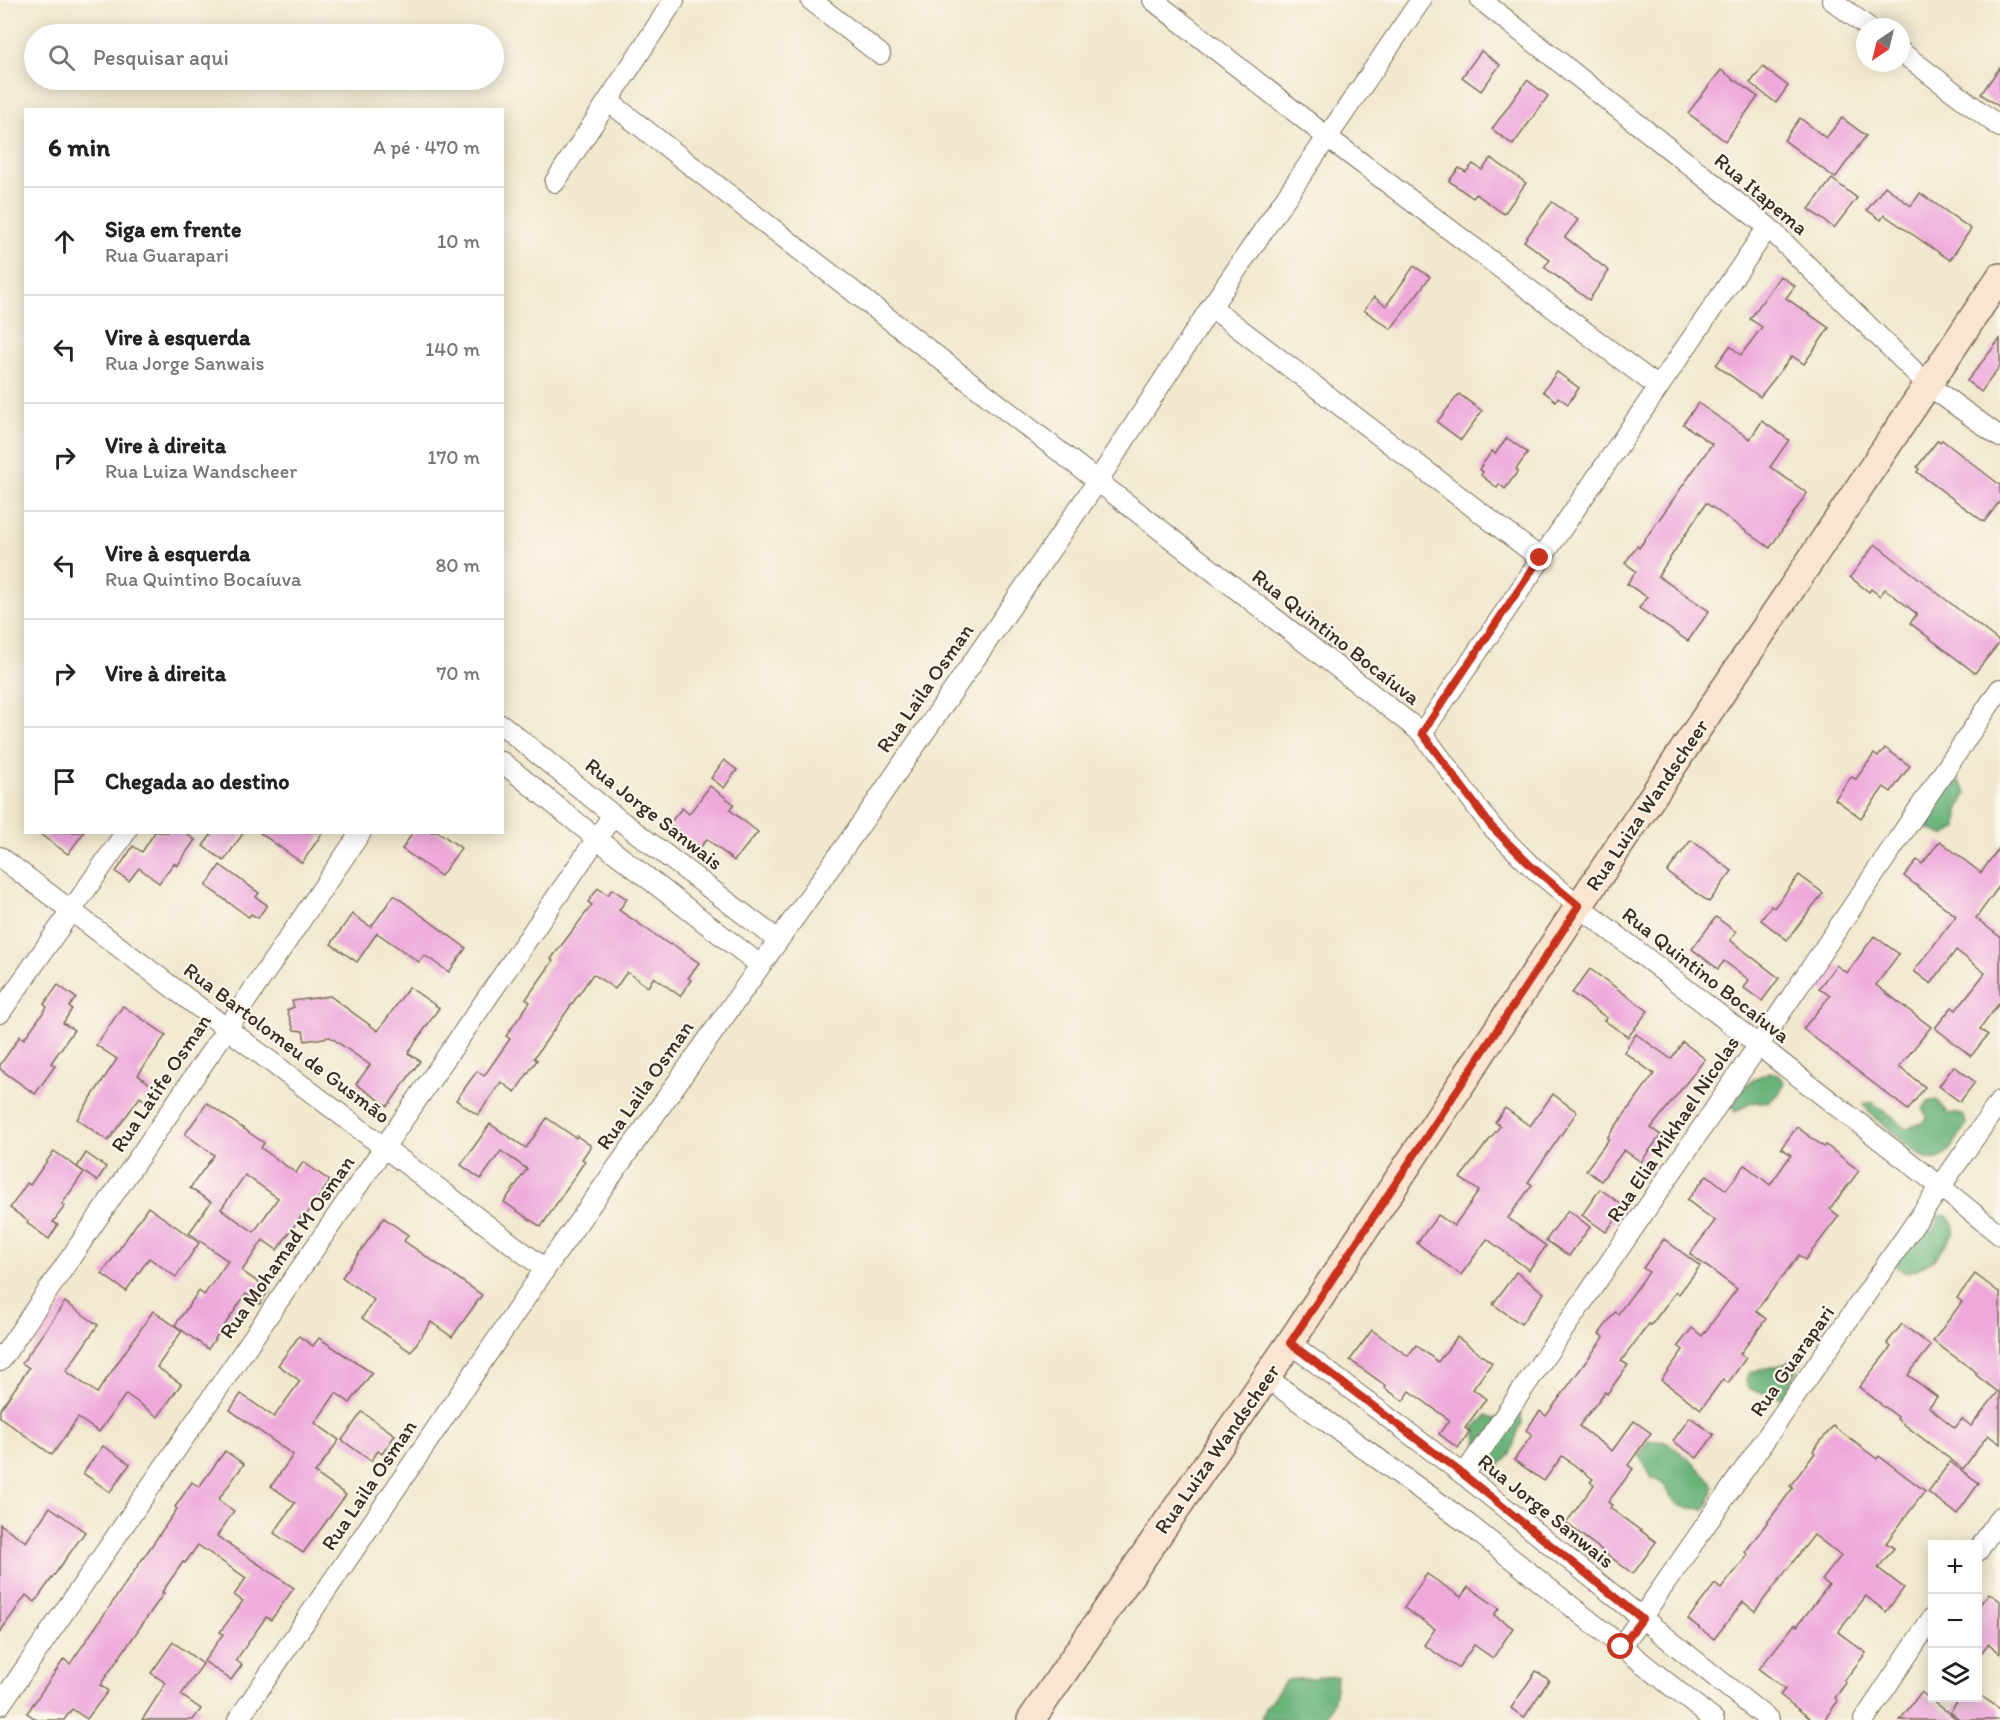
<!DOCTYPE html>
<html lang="pt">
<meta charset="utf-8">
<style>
:root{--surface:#fff;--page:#f6f6f6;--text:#222;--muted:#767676;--line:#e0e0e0}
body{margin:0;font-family:Itim,sans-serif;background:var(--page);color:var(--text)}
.controls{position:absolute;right:18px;bottom:18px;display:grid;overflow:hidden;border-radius:0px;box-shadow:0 3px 15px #0003}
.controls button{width:54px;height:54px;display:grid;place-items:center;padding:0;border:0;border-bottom:2px solid var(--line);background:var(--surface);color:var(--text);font:30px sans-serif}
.compass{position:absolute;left:1856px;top:18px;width:54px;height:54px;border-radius:50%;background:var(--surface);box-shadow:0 3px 15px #0003;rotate:215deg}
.stop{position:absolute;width:18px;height:18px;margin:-14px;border:4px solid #c8321e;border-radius:50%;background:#fff}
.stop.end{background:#c8321e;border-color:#fff;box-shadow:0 2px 6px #0008}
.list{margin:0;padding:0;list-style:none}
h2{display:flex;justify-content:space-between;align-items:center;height:78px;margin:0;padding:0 24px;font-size:26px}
h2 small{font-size:20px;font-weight:400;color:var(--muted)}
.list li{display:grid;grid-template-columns:39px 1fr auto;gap:18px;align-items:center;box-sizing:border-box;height:108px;padding:0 24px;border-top:2px solid var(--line)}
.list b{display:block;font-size:22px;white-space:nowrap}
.list p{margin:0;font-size:20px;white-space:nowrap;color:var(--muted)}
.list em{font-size:20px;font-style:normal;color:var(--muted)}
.icon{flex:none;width:33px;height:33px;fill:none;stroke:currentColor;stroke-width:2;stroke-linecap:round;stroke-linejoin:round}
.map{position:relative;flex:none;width:2000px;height:1720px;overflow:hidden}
.search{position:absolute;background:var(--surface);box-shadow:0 3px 15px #0003;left:24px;top:24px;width:480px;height:66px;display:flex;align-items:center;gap:15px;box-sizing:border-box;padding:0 21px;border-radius:33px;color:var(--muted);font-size:22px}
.panel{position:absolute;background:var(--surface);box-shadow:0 3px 15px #0003;left:24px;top:108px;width:480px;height:726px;border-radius:0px}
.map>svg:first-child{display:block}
.forest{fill:#69b37a;stroke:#526e4c;stroke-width:1.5}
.building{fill:#eea9db;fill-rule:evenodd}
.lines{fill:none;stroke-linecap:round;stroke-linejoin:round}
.minor-casing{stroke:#7b6c5c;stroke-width:22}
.secondary-casing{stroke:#7b6c5c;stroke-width:30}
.minor{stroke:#fff;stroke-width:20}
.secondary{stroke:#fce5d0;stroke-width:27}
.route{stroke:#c8321e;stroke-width:8}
.labels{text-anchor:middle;stroke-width:4.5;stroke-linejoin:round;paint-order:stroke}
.street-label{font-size:21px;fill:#3b2a1e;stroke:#fbf7ec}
</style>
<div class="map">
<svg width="2000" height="1720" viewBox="0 0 2000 1720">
<rect width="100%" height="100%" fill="#fbf7ec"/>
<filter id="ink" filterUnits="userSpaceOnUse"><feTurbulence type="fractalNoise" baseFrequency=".0167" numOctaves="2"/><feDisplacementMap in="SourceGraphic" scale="12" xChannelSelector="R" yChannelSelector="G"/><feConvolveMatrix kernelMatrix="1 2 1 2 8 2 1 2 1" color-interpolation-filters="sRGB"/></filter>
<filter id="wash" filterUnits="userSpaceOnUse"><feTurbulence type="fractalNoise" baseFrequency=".008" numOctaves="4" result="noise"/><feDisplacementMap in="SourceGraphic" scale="24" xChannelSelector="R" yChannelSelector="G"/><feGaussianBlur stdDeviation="1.35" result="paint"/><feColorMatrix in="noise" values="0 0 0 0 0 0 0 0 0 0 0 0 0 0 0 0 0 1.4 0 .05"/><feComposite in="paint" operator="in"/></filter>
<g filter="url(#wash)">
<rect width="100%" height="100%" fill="#f1e8ce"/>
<!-- forest -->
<g class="forest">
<path d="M1949 777C1960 780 1963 784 1966 794L1958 810 1957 828 1944 836 1937 832 1922 826 1920 816Z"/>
<path d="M1770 1072 1778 1075 1784 1082C1781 1093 1777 1097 1767 1103 1754 1099 1746 1106 1735 1112L1732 1104C1737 1089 1755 1077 1770 1072Z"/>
<path d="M1937 1100 1948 1114 1956 1113 1964 1116 1966 1124C1940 1171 1932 1169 1894 1133 1883 1123 1871 1118 1864 1104L1872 1102 1906 1128 1922 1123 1927 1117 1923 1109 1928 1102Z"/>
<path d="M1939 1215 1947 1216 1954 1223V1232L1934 1260 1913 1271 1904 1272 1897 1267 1896 1258C1907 1244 1913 1225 1934 1231Z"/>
<path d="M1793 1359H1802L1788 1391 1782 1398C1770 1393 1759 1394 1748 1388L1746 1379 1750 1372 1785 1364Z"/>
<path d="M1521 1414 1522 1423C1516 1432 1516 1441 1512 1451 1509 1459 1501 1464 1495 1470L1480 1460 1475 1427 1487 1415 1495 1419Z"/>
<path d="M1648 1441C1654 1441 1661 1440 1667 1443 1674 1446 1710 1477 1712 1483 1715 1492 1710 1501 1704 1509 1697 1508 1686 1509 1679 1505 1665 1498 1673 1484 1652 1478L1639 1455Z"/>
<path d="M1337 1676C1336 1693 1334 1706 1323 1720H1261L1265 1708 1286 1680Z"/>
</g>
<g id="blocks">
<!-- building -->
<g class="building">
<path d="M1481 51 1500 65 1481 91 1462 77Z"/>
<path d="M1763 67 1788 86 1776 103 1750 83Z"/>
<path d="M2000 67V107L1981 94Z"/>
<path d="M1721 70 1758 97 1725 141 1688 113Z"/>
<path d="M1527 80 1548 96 1513 145 1492 129Z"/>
<path d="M1800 118 1826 138 1842 118 1866 136 1835 178 1784 140Z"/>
<path d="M1491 158 1526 183 1504 214 1476 194 1473 198 1449 181 1459 168 1466 172 1473 164 1482 170Z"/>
<path d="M1832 179 1857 198 1834 228 1809 209Z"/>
<path d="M1885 186 1911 206 1920 193 1971 229 1950 260 1884 215 1881 220 1867 210Z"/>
<path d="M1552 202 1578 220 1565 237 1609 271 1589 300 1544 267 1550 260 1524 241Z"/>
<path d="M1414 266 1430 277 1391 329 1364 310 1374 297 1386 306Z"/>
<path d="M1780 276 1795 286 1786 298 1829 328 1804 364 1792 356 1760 397 1716 365 1730 346 1741 355 1762 327 1750 319Z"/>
<path d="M2000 339V366L1981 392 1967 381Z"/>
<path d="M1557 372 1579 388 1568 404 1558 397 1556 401 1543 391Z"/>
<path d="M1459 394 1482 411 1461 440 1437 422Z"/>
<path d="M1698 403 1750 439 1762 421 1789 440 1770 467 1807 493 1770 548 1706 503 1658 576 1709 611 1688 641 1639 608 1647 597 1627 584 1636 571 1625 563 1637 546 1639 548 1712 444 1683 424Z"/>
<path d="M1507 438 1528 453 1516 469 1518 471 1505 489 1499 484 1497 488 1481 475 1483 472 1479 469 1492 451 1495 454Z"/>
<path d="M1938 440 1940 442 1942 440 2000 485V501L1984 522 1917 472 1919 469 1917 467Z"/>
<path d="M1875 544 2000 642 1975 673 1910 623 1917 614 1885 589 1880 596 1871 589 1869 592 1850 577Z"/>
<path d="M1885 748 1910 766 1891 792 1884 787 1861 818 1835 799 1851 777 1856 779 1874 754 1878 757Z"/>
<path d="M724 760 737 770 724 788 711 778Z"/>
<path d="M710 786 734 804 730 810 758 832 734 861 707 839 700 848 669 824 682 808 689 814Z"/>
<path d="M37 832H84L68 854Z"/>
<path d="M155 832H184L195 840 177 866 174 863 159 883 139 868 129 881 116 872 133 846 142 852Z"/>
<path d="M213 832H244L224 861 203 846Z"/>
<path d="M259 832H323L302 863Z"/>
<path d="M413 832H438L461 848 441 876 402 849Z"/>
<path d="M1691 840 1732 871 1709 902 1667 872Z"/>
<path d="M1940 841 1981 873 2000 846V885L1976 918 2000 937V1002L1980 1029 1988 1035 1971 1056 1935 1028 1952 1007 1956 1010 1985 973 1956 950 1931 984 1914 971 1956 916 1904 876 1917 860 1922 864Z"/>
<path d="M220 865 259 893 256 897 267 905 258 918 251 914 249 917 206 886Z"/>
<path d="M1799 875 1823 893 1787 940 1761 920 1771 906 1774 908Z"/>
<path d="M598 888 608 895 612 889 627 899 619 910 670 945 671 943 699 963 688 978 691 980 680 996 654 977 648 987 627 972 615 989 593 974 534 1058 537 1060 515 1092 501 1082 478 1115 456 1100 477 1071 484 1076 510 1039 506 1036 530 1002 526 999 553 961 551 959 592 905 588 902Z"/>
<path d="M394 895 466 948 449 972 424 955 419 962 377 933 357 962 331 944 352 914 371 927Z"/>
<path d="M1716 917 1736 932 1730 940 1779 978 1762 1001 1744 988 1749 980 1724 961 1718 969 1692 949Z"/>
<path d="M1874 936 1899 954 1876 985 1931 1027 1899 1067 1925 1087 1908 1110 1803 1029 1830 996 1819 988 1836 965 1847 973Z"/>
<path d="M1590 969 1648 1011 1628 1037 1604 1020 1607 1018 1572 993Z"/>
<path d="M58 985 76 998 69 1007 72 1009 63 1023 74 1030 51 1063 55 1066 35 1094 0 1069V1065L20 1036 24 1039 47 1007 44 1004Z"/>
<path d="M409 987 439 1008 408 1053 420 1061 388 1106 356 1084 370 1065 330 1037 305 1041 303 1031 294 1030 287 1010 294 1007 292 1001 330 996 378 1031Z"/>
<path d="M123 1006 166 1035 138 1075 155 1088 146 1102 140 1097 108 1141 77 1119 117 1059 96 1045Z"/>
<path d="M1636 1034 1671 1059 1683 1042 1705 1059 1651 1128 1661 1135 1641 1162 1624 1150 1601 1181 1586 1170 1609 1139 1607 1138 1654 1074 1624 1052Z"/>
<path d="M1954 1066 1975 1082 1960 1102 1939 1086Z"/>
<path d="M1553 1094 1577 1112 1528 1182 1532 1185 1508 1218 1546 1246 1529 1270 1487 1239 1461 1275 1417 1243 1438 1215 1454 1226 1479 1191 1460 1178 1500 1126 1495 1122 1505 1108 1530 1126Z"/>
<path d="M207 1103 264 1143 261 1148 296 1173 303 1162 330 1181 305 1217 302 1215 277 1250 263 1240 242 1271 269 1290 260 1304 246 1294 208 1349 175 1325 199 1291 204 1295 228 1261 189 1233 211 1202 190 1188 214 1155 185 1134ZM245 1175 278 1198 254 1232 221 1209Z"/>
<path d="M547 1118 576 1138 577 1136 591 1146 582 1159 585 1161 541 1227 504 1202 527 1169 501 1151 481 1179 461 1165 490 1124 526 1148Z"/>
<path d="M1797 1127 1824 1147 1826 1145 1859 1171 1830 1209 1839 1216 1805 1260 1799 1255 1756 1311 1766 1319 1740 1354 1746 1358 1728 1383 1723 1379 1701 1409 1661 1380 1683 1350 1678 1346 1692 1328 1702 1336 1737 1289 1690 1254 1715 1221 1687 1200 1707 1175 1726 1190 1745 1165 1770 1185 1791 1155 1781 1148Z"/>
<path d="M54 1151 84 1172 62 1204 65 1206 53 1222 58 1225 49 1239 27 1223 28 1221 10 1208 27 1183 30 1185Z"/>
<path d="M86 1153 106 1167 97 1181 77 1167Z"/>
<path d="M1600 1189 1625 1207 1606 1232 1582 1215Z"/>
<path d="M148 1207 199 1243 176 1277 149 1258 126 1291 102 1274Z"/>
<path d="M1568 1210 1590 1227 1569 1256 1546 1240Z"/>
<path d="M384 1218 408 1235 404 1241 482 1295 452 1337 431 1322 411 1352 362 1318 374 1300 342 1277Z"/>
<path d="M1664 1239 1700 1266 1679 1294 1676 1292 1651 1325 1649 1324 1621 1361 1628 1365 1607 1394 1605 1392 1579 1426 1612 1451 1634 1421 1651 1433 1628 1465 1633 1469 1608 1502 1612 1505 1610 1508 1656 1542 1633 1574 1566 1523 1594 1485 1590 1482 1593 1479 1562 1456 1544 1481 1514 1460 1532 1435 1526 1430 1540 1411 1546 1416 1604 1337 1599 1334 1615 1312 1618 1314 1649 1272 1643 1268Z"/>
<path d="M1516 1272 1544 1293 1521 1324 1493 1304Z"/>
<path d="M1975 1274 2000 1293V1444L1988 1435 1963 1469 1897 1419 1898 1417 1859 1387 1891 1347 1887 1343 1902 1324 1931 1346 1908 1375 1937 1397 1929 1407 1955 1428 1962 1419 1971 1426 1998 1392 1976 1375 1977 1373 1933 1341 1962 1302 1957 1298Z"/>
<path d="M65 1302 98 1325 66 1371 97 1393 153 1311 182 1331 157 1367 181 1384 158 1417 126 1394 99 1432 78 1418 52 1455 0 1417V1410L29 1368 22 1363Z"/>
<path d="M1372 1330 1408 1356 1416 1345 1438 1362 1457 1337 1492 1363 1473 1389 1486 1399 1465 1428 1470 1431 1458 1448 1439 1434 1449 1420 1410 1391 1403 1401 1385 1388 1386 1386 1350 1360Z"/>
<path d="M299 1336 313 1346 319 1338 372 1373 350 1403 336 1393 315 1423 339 1440 315 1473 346 1495 303 1553 274 1533 295 1503 271 1486 293 1455 230 1410 241 1394 274 1417 300 1381 278 1365Z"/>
<path d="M362 1412 395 1435 382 1454 378 1451 371 1461 342 1440Z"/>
<path d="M1690 1417 1714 1435 1697 1458 1673 1441Z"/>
<path d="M1833 1426 1877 1459 1879 1456 1925 1491 1886 1543 1894 1548 1878 1568 1904 1588 1886 1612 1866 1596 1838 1632 1866 1653 1844 1681 1846 1683 1835 1698 1838 1701 1824 1720H1812L1780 1695 1785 1689 1759 1669 1795 1624 1797 1626 1829 1585 1822 1580 1841 1556 1814 1535 1755 1611 1743 1602 1714 1639 1688 1619 1715 1584 1721 1589 1748 1555 1745 1552 1793 1488 1790 1486 1815 1453 1813 1451Z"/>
<path d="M103 1446 130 1464 110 1492 83 1473Z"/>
<path d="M225 1451 244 1464 218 1500 234 1511 217 1536 294 1588 271 1620 266 1617 236 1660 242 1665 231 1680 204 1661 223 1634 220 1632 243 1601 234 1595 246 1578 198 1545 185 1563 183 1562 162 1592 164 1593 100 1685 108 1691 87 1719 72 1709 64 1720H37L27 1713 64 1659 70 1664 177 1509 175 1507 192 1482 199 1487Z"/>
<path d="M1950 1462 1979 1483 1957 1514 1928 1492Z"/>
<path d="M50 1507 85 1532 35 1602 26 1595 0 1632V1524L26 1542Z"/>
<path d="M1427 1574 1461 1597 1468 1587 1499 1608 1494 1615 1513 1628 1493 1658 1474 1645 1458 1668 1424 1645 1435 1629 1404 1608Z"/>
<path d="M1989 1593 2000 1601V1653L1989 1644 1977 1659V1608Z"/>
<path d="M173 1642 203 1664 181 1695 201 1709 193 1720H142L166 1683 151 1673Z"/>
<path d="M1536 1671 1549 1680 1524 1718 1511 1708Z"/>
<path d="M1921 1692 1958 1720H1900Z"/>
<path d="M1960 1698H1984L2000 1709V1720H1961L1950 1712Z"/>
</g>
</g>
</g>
<g filter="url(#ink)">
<use href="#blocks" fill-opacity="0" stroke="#7b6c5c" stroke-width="1.5"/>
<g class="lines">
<defs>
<g id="minor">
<path d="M811 0 880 54"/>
<path d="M1153 0 1327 137 1658 387"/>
<path d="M1481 0 1768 227 1928 385 2000 437"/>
<path d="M1832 0 1868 27"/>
<path d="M1901 52 2000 127"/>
<path d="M608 101 1422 733 1491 826 1530 865 1579 906 1941 1187 2000 1235"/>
<path d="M555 182 674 0"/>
<path d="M1211 307 1540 558"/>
<path d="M502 725 613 815 778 940"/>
<path d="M1422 733 1768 227"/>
<path d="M502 762 596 838 760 965"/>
<path d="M0 857 545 1269"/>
<path d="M0 1013 126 832"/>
<path d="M1290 1343 1464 1475 1769 1720"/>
<path d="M0 1361 361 832"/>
<path d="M1267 1378 1468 1524 1714 1720"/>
<path d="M1464 1475 1758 1046 2000 689"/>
<path d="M1978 1551 2000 1517"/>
<path d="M1621 1647 2000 1101"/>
<path d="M0 1705 613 815"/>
<path d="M238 1720 545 1269 868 814 1097 482 1211 307 1421 0"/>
<path d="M1864 1720 1932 1618"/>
</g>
<path id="secondary" d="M1031 1720 1290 1343 1579 906 2000 277"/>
</defs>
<!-- minor casing -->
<use href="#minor" class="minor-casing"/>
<!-- secondary casing -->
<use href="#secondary" class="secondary-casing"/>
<!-- minor -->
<use href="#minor" class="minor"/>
<!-- secondary -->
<use href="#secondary" class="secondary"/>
</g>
</g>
<g class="lines" filter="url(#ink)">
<!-- route -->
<path class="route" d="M1540 558 1422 733 1491 826 1530 865 1579 906 1290 1343 1464 1475 1642 1619 1621 1647"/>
</g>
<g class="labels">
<!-- street labels -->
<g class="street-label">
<text transform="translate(1761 194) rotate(40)" y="7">Rua Itapema</text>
<text transform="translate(1336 637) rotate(38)" y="7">Rua Quintino Bocaíuva</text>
<text transform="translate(925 688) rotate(-55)" y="7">Rua Laila Osman</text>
<text transform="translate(1647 805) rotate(-56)" y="7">Rua Luiza Wandscheer</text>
<text transform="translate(654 814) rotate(38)" y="7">Rua Jorge Sanwais</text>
<text transform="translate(1706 975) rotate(38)" y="7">Rua Quintino Bocaíuva</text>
<text transform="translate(287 1043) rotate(37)" y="7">Rua Bartolomeu de Gusmão</text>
<text transform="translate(161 1083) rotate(-56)" y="7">Rua Latife Osman</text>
<text transform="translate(645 1085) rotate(-55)" y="7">Rua Laila Osman</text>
<text transform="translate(1673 1129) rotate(-56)" y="7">Rua Elia Mikhael Nicolas</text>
<text transform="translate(287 1247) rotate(-55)" y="7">Rua Mohamad M Osman</text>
<text transform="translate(1792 1361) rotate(-55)" y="7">Rua Guarapari</text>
<text transform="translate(1217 1449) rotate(-55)" y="7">Rua Luiza Wandscheer</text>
<text transform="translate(369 1485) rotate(-56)" y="7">Rua Laila Osman</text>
<text transform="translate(1546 1511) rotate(39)" y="7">Rua Jorge Sanwais</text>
</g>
</g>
</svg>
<div class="controls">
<button>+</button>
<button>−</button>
<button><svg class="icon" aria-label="layers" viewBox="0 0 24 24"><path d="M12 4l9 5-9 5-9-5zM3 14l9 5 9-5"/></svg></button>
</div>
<svg class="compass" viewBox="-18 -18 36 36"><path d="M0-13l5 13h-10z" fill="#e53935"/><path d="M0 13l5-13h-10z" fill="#767676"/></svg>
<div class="stop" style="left:1621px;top:1647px"></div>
<div class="stop end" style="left:1540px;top:558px"></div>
<div class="search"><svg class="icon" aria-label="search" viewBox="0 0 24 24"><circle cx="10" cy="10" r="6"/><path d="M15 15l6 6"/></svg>Pesquisar aqui</div>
<section class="panel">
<h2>6 min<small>A pé · 470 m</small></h2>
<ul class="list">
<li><svg class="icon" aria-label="ahead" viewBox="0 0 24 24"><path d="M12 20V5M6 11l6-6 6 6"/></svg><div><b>Siga em frente</b><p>Rua Guarapari</p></div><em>10 m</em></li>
<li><svg class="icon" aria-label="left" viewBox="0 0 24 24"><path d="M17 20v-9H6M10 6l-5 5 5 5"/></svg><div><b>Vire à esquerda</b><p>Rua Jorge Sanwais</p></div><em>140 m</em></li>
<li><svg class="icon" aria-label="right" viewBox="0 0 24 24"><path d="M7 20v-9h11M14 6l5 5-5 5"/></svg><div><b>Vire à direita</b><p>Rua Luiza Wandscheer</p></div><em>170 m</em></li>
<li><svg class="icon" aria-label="left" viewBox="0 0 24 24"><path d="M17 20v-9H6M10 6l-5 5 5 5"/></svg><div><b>Vire à esquerda</b><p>Rua Quintino Bocaíuva</p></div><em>80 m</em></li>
<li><svg class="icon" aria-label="right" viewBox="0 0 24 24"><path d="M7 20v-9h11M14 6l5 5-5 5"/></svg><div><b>Vire à direita</b></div><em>70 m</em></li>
<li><svg class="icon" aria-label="arrive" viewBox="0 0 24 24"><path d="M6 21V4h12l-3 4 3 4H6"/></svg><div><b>Chegada ao destino</b></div></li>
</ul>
</section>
</div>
